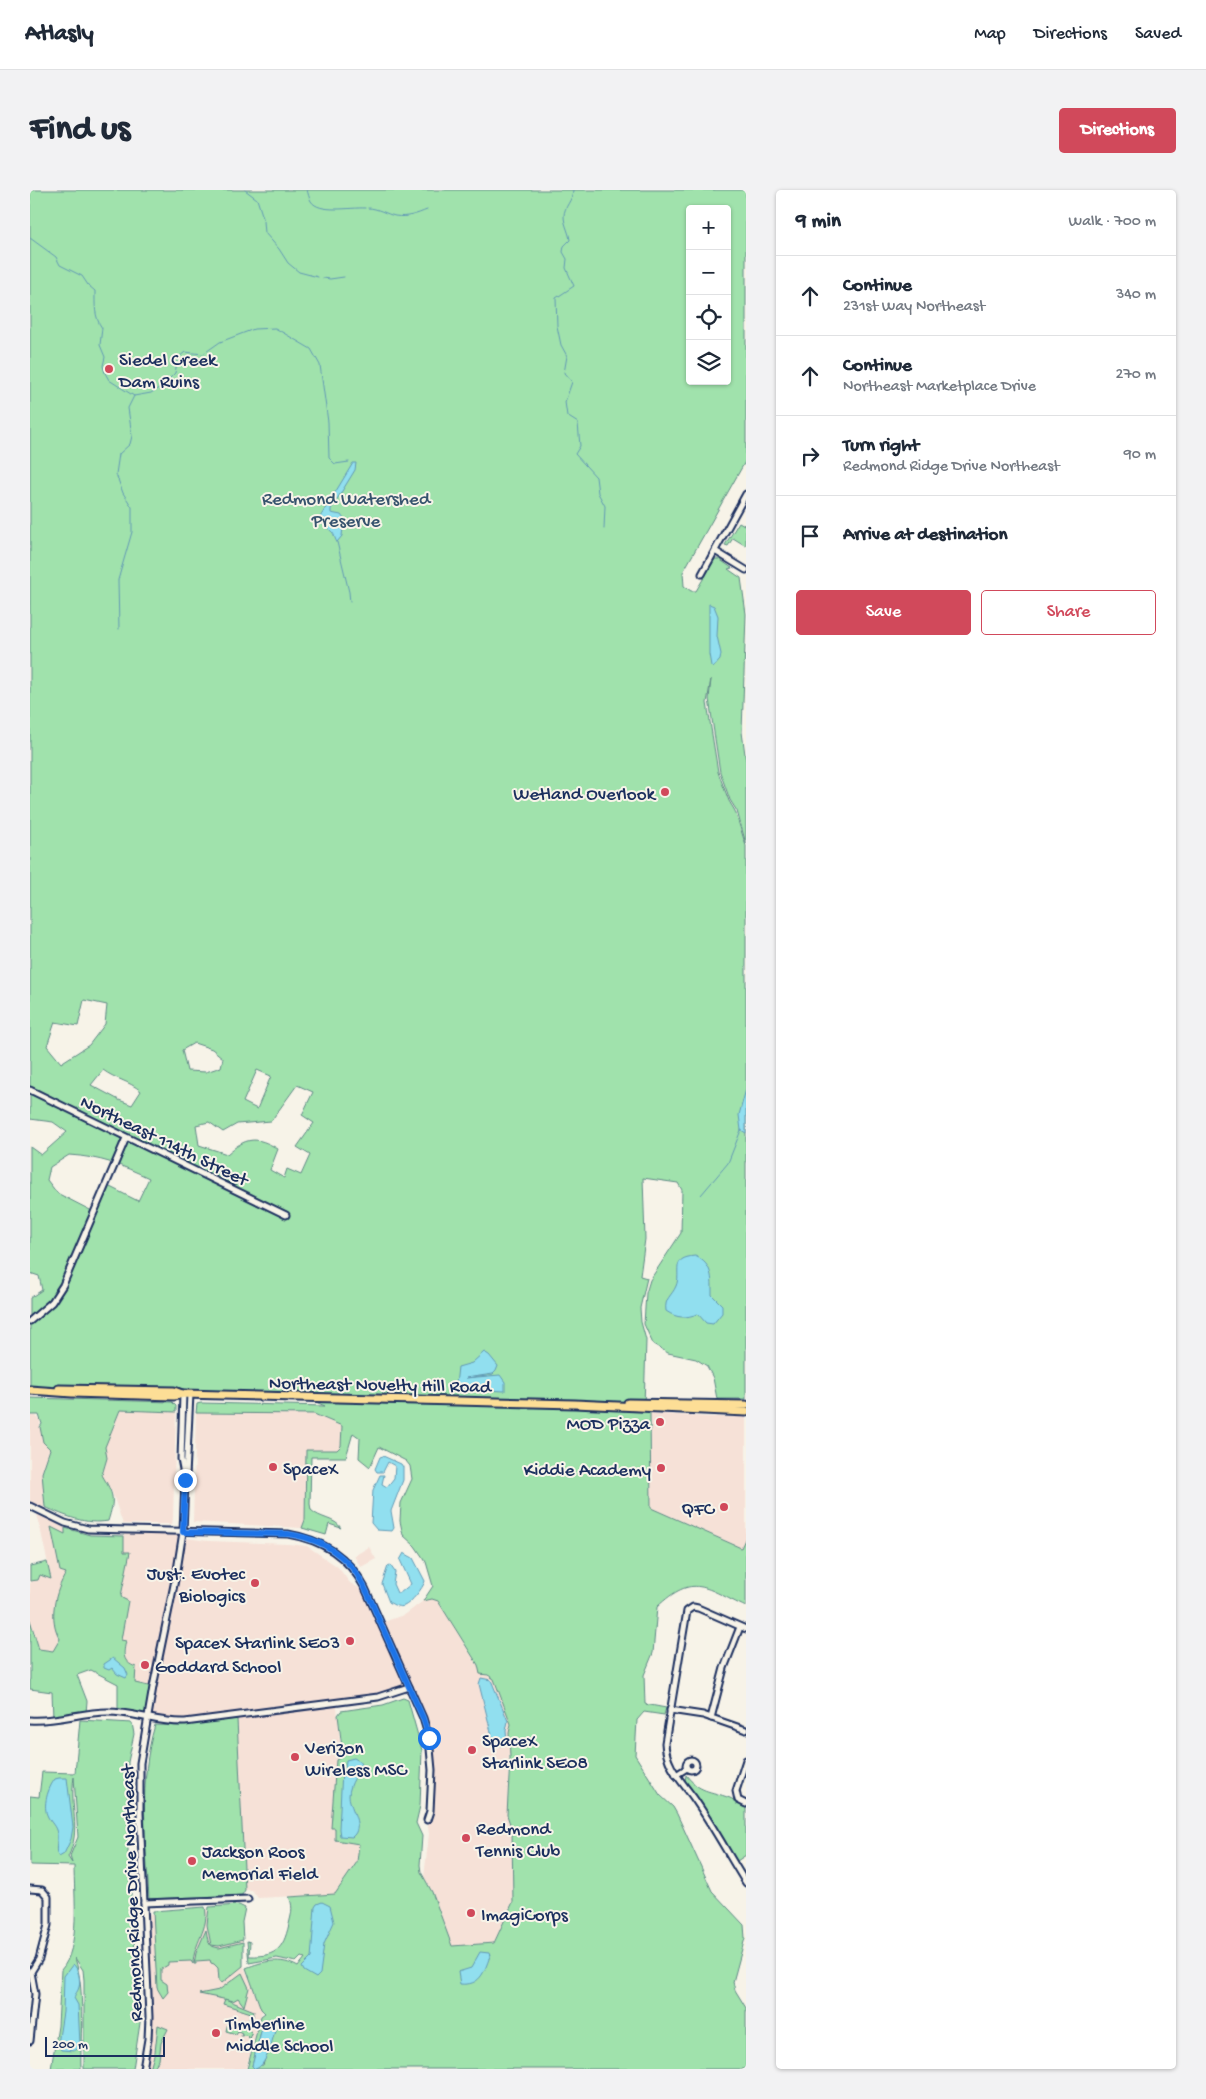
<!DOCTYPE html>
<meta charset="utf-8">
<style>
:root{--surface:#fff;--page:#f2f2f3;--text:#1f2937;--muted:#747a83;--line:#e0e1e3;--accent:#d1495b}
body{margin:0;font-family:"Gochi Hand",sans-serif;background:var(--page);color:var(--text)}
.controls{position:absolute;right:15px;top:15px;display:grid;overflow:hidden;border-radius:5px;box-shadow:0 1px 4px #0004}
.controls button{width:45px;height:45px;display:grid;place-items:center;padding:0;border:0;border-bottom:1px solid var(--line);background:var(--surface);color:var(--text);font:25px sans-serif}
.scale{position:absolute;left:15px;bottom:12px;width:120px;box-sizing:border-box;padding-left:5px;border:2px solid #1b2f5e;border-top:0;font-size:14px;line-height:18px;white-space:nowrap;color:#1b2f5e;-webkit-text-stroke:4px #f7f3e8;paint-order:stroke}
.stop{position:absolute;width:15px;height:15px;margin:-11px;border:4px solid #1a73e8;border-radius:50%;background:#fff}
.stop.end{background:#1a73e8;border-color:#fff;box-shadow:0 1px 5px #0008}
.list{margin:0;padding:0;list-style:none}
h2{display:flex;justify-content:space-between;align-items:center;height:65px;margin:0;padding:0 20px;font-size:21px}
h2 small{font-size:16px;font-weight:400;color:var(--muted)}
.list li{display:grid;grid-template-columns:32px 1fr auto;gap:15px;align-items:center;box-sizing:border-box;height:80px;padding:0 20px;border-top:1px solid var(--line)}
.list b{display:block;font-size:19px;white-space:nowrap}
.list p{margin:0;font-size:16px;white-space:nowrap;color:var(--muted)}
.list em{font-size:16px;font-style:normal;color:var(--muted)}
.actions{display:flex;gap:10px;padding:15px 20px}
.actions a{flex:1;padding:11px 0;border:1px solid var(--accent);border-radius:5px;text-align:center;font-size:18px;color:var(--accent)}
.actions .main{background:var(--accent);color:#fff}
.icon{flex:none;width:28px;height:28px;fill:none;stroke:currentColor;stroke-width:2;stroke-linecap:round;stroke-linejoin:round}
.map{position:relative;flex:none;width:716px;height:1879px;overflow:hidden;border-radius:5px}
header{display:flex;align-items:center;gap:30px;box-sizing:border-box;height:70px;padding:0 25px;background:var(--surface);border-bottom:1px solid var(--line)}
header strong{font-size:24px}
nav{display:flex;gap:28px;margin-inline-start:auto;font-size:18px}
.intro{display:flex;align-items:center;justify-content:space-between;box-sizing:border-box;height:120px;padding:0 30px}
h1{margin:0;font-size:35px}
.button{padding:12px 22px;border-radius:5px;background:var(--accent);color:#fff;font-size:18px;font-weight:700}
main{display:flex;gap:30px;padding:0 30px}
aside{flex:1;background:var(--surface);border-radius:5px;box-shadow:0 1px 4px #0004}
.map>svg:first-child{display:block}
.built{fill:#f6e1d7}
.green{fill:#a0e2ac;stroke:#5e8885;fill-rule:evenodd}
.water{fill:#91dfef;stroke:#6299b5}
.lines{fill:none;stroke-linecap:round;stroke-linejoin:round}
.stream{stroke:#6299b5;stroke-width:1}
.minor-casing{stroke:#1b2f5e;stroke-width:9}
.major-casing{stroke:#1b2f5e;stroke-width:11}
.minor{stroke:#f7f3e8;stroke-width:5}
.major{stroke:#fdde96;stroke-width:7}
.route{stroke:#1a73e8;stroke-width:6}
.poi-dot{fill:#d1495b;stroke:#f7f3e8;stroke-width:2}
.labels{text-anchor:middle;stroke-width:4;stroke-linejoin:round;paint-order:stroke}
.poi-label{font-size:19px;fill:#1b2f5e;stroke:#f7f3e8;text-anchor:start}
.park-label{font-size:19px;fill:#36536e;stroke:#f7f3e8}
.street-label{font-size:19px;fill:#1b2f5e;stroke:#f7f3e8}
</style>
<header>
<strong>Atlasly</strong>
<nav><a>Map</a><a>Directions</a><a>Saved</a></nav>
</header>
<div class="intro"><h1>Find us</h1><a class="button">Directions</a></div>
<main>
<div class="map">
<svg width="716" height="1879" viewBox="0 0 716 1879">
<rect width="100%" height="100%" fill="#f7f3e8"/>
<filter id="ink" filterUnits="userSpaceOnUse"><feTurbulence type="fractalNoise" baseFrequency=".02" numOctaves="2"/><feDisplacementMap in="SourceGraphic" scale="10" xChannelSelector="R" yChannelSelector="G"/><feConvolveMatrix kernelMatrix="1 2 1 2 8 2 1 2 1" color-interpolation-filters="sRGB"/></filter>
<g filter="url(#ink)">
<!-- built -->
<g class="built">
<path d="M90 1220 146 1222 143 1329 142 1334H93L82 1302 71 1285 76 1274 74 1257Z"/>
<path d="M166 1223 284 1224 312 1236 311 1256 307 1260H276L275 1330 272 1338 163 1332Z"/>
<path d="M620 1223 676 1227H716V1347L711 1358 621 1318Z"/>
<path d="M0 1226H6L10 1230V1237L20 1259 12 1283 16 1311 12 1322 35 1333 40 1376 27 1444 30 1449 23 1461 9 1459 0 1430V1391L9 1385 21 1388 6 1319 0 1316Z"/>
<path d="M94 1340 153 1342 146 1391 156 1348 178 1351 258 1354 277 1356 308 1377 320 1393 338 1403 351 1433 376 1424 393 1411 402 1409 408 1411 443 1468 454 1484 464 1489 480 1531 477 1625 482 1640 483 1712 464 1753 422 1756 402 1702 394 1687 399 1644 397 1630 400 1621 399 1548 379 1497 365 1502 155 1532 118 1529 105 1493 94 1467 95 1459 91 1450 98 1412 91 1408V1406L100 1363H94Z"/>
<path d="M339 1357 346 1369 331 1377 324 1366Z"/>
<path d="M307 1516 311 1564 305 1650 329 1654 327 1672 305 1704 228 1708 222 1700H215L207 1529Z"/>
<path d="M208 1717 215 1718 212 1732 213 1774 230 1815 233 1818 216 1879H116L120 1858 122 1824 119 1724Z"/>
</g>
<!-- green -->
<g class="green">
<path d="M0 0H716V270L653 382 654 396 661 401H666L685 369H689L702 378 698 379 711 388 716 424 712 542 716 572V654L707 621 700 610 690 582 679 509 681 489 677 513 688 582 699 611 705 621 716 656V1209H687L683 1188 677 1176 666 1169 638 1163 623 1154 614 1134 616 1103 620 1090 651 1043 652 1000 648 993 613 988 615 1049 610 1086 617 1088 610 1118 611 1132 616 1150 614 1218 620 1223 621 1318 711 1358 716 1347V1417C675 1398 664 1382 627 1417L623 1463 614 1485 615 1514 636 1518 634 1525 614 1522 607 1530 605 1565 630 1605 643 1617 647 1624 682 1701 714 1735 715 1748 703 1792 705 1800 716 1818V1879H217L231 1826 235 1823 231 1819 216 1778C233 1771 251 1767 268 1777L275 1768 271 1767 266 1772 247 1768 219 1773 217 1751 220 1752 219 1766C249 1767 254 1757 260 1730 262 1722 263 1715 259 1707L305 1704 327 1672 329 1654 305 1650V1638H301L306 1570 313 1566 308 1525 311 1521 353 1515 373 1508 378 1510 392 1560 390 1616 386 1633 392 1646 390 1675 391 1682 402 1702 422 1756 464 1753 483 1712 482 1640 477 1625 480 1568 479 1543 481 1534 464 1489 458 1485 450 1484 448 1475 408 1411 402 1409 393 1411 403 1396 396 1372 385 1356 373 1345 370 1331 371 1313 382 1289 380 1276 376 1271 349 1257 340 1277 329 1268 330 1248 323 1243 316 1267H281L280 1314 281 1320C290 1329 305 1328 311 1338L299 1334 296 1345 272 1338 275 1330 276 1260H307L311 1256 312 1236 284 1224 166 1223 167 1214 171 1213 295 1216 274 1207 0 1200V1108L12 1100 9 1086 0 1083V957L11 965 37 942 23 932 0 929ZM660 19H697V191H660ZM54 810 77 815 75 834 59 855 31 873 17 856 25 832 48 836ZM164 853 182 859 193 868 191 877 176 882 157 881 152 860ZM73 880C85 889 99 891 111 901L102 915 89 910 61 895ZM227 880 241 886 227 919 213 912ZM267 895 283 902 272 925 284 933 267 957 280 965 271 985 257 979 254 988 240 980 248 959C226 945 215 948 197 964L169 955 166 935 179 932 193 942 207 934 241 931ZM39 965C70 967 92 975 119 988L108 1011 76 995 64 1022 27 1003 17 990 20 977ZM247 1831 234 1872 233 1875 222 1876 233 1834Z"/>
<path d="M709 332 716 336V356L703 348 698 356 695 355Z"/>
<path d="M0 1208 142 1212 146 1216V1222L90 1220 75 1257 77 1268 72 1285C84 1305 85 1309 78 1331 56 1335 35 1326 15 1317L12 1283 20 1259 13 1252 10 1237 12 1234 9 1225H0Z"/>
<path d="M21 1337 35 1344V1338L60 1345 94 1346V1362H100L91 1406 92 1408 98 1411 91 1450 96 1451C93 1464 92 1472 106 1477L105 1493 123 1497 118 1529 88 1523V1494L61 1480 47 1485 57 1511 56 1523 23 1529 22 1502 0 1499V1430L9 1459 23 1461 30 1449C18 1429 25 1402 36 1383L30 1381Z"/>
<path d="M17 1372 21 1389 10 1385 8 1390 0 1391V1376Z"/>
<path d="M207 1529 215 1700 212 1705 119 1709C116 1651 108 1591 125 1535L150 1536Z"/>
<path d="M50 1530 102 1533 104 1544 98 1572V1662L110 1833 103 1879H54V1790L53 1780 45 1768C56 1803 50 1842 51 1879H21L28 1836 31 1780C51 1758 44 1704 44 1676L0 1675V1606L9 1607 12 1582 45 1583ZM44 1587 48 1647 40 1666 42 1673 38 1667C52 1639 39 1617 44 1587Z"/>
<path d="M656 1585C670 1603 679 1600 700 1608 706 1610 709 1616 716 1618V1665L707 1671 669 1609 655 1591Z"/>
<path d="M209 1715 215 1718 212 1732 213 1750 189 1756 181 1755 177 1735 179 1717Z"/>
<path d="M175 1717C180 1738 163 1754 163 1774L161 1771 138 1772V1775L131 1779V1790L137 1794 138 1802 133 1808 127 1798 123 1721Z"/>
<path d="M176 1740 178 1751 181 1756 189 1758 213 1752V1776L192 1793 189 1791 188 1778 184 1774 181 1773 180 1770 166 1771V1774H164L166 1763Z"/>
<path d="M212 1783 219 1798 214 1816 208 1808 203 1811 169 1804 189 1800Z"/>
<path d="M195 1809 224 1821 222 1832 219 1829 221 1823 193 1814Z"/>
<path d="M198 1833 217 1838 222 1843 220 1849 216 1845 211 1846 212 1843 208 1841 206 1844 196 1841Z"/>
<path d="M128 1835 138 1839 131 1853 129 1870 123 1878 120 1879 125 1862Z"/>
</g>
<!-- water -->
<g class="water">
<path d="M323 273H326L325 280 301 319V323L311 325 314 329 312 346 307 352C304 348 305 344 301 341 296 336 292 336 289 329Z"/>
<path d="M679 414 684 416 688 426 687 446 691 464 690 470 683 478 681 476 679 464Z"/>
<path d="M716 899V943L711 940 709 925Z"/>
<path d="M665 1066C683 1074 682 1089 682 1105L692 1115V1123L683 1134 676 1133 668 1124C655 1128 648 1129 636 1121 634 1108 642 1106 646 1096 652 1082 639 1068 665 1066Z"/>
<path d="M454 1162 459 1165 468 1176 466 1181 463 1184 436 1188 470 1185 475 1192V1201L427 1199 426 1195 428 1177 442 1173Z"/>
<path d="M353 1266 371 1274 373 1277V1290L361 1321 364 1338 362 1341 347 1340 341 1333 343 1300 350 1285H354L352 1294 357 1297 364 1288 365 1276 358 1272 353 1282H347L345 1279 350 1267Z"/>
<path d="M374 1363 383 1368 395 1391C393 1398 381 1413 374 1416 370 1418 363 1415 359 1412L352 1394 358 1376 360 1375 365 1382 363 1394 367 1403H370L381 1394 370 1370Z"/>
<path d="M83 1468 95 1478 98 1485 96 1488 87 1484 82 1478 79 1480 74 1478V1474Z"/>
<path d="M451 1488 461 1490 478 1531 476 1541 477 1552 470 1556 464 1554 449 1494Z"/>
<path d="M324 1568 331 1572C329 1584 319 1593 319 1606 320 1619 335 1637 322 1647L310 1646 309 1639 312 1580 315 1579 316 1570Z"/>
<path d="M29 1588H37L43 1637 41 1649 34 1664 29 1667C24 1661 28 1652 27 1644 26 1636 21 1633 18 1627 12 1616 18 1598 25 1589Z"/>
<path d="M292 1712 300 1716 304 1732 294 1754 290 1784 286 1788 274 1781 272 1777 281 1768 285 1717 287 1714Z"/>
<path d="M450 1762 459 1763 460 1766C454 1783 450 1796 430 1794L428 1782 441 1778Z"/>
<path d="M43 1774C48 1778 51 1790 49 1797 48 1802 45 1803 44 1808L48 1815 50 1854 49 1858 44 1861 31 1860 28 1854 33 1822 34 1786Z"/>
<path d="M238 1829 247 1831C244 1844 238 1876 225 1879L222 1876 223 1872 233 1834Z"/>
</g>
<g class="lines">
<!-- stream -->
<g class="stream">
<path d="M215 0 227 9 234 31 235 43 249 59 258 73 269 82 288 87"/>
<path d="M277 0C278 3 279 8 281 11 289 24 321 17 335 18"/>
<path d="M543 0C543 11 534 16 534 26 534 34 539 42 540 50L534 56 533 62 537 69 536 78 544 96 526 108 527 136 531 155 537 166 534 183 542 192 535 212 537 226 548 233 550 256 545 264 566 287 568 303 575 316 574 339"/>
<path d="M338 18C348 18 356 24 365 26 377 28 387 24 397 20"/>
<path d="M0 48 26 67 30 75 52 86 58 95 65 101C65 114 64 127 72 138L70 155 75 167 73 176 75 183 79 190 104 206 121 203 132 196 145 183 148 168 155 162 173 164 190 152 224 139 245 138 281 159 290 175 298 232 299 268 305 274 319 272"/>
<path d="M293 88 300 89 314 87"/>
<path d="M307 352 319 402 320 412"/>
<path d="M89 439 88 390 102 342V317L93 303 86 284 89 264 100 254 102 246 98 218 104 206"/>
<path d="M671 1005 698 973 711 940"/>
</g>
<defs>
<g id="minor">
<path d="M685 361 716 380"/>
<path d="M672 384 716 304"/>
<path d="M0 900 256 1025"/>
<path d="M0 1131 22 1112 33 1095 96 948"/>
<path d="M156 1286 160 1204"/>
<path d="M0 1316 35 1333 58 1339 258 1344C293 1350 318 1366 335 1398L393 1528 399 1548 402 1580 400 1621 397 1630"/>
<path d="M716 1439 668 1418 663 1417 657 1421 635 1553C636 1576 650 1589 663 1607 682 1634 698 1664 716 1693"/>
<path d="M640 1520 673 1525 716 1540"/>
<path d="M681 1528 694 1478 710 1437"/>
<path d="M0 1530C26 1532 51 1522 78 1522 104 1522 128 1533 155 1532L348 1507 379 1497"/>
<path d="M716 1570 706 1601 708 1610 716 1614"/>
<circle cx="661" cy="1575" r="5"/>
<path d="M646 1585 657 1578"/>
<path d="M0 1699 12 1700 18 1707V1735L9 1769 1 1782 5 1804 0 1851"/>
<path d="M114 1713 218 1709"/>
<path d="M113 1879 118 1849 119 1827 110 1623V1573L123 1497 147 1380 153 1342 155 1290 151 1269 153 1204"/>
</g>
<g id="major">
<path d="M29 1199 144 1201 152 1204"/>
<path d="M0 1200 42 1203 144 1206 153 1204 545 1214 716 1222"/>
<path d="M598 1213 716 1215"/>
</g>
</defs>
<!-- minor casing -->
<use href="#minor" class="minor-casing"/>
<!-- major casing -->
<use href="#major" class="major-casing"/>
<!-- minor -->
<use href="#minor" class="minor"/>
<!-- major -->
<use href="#major" class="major"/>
</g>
</g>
<g class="lines" filter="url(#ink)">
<!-- route -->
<path class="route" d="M155 1290 153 1342 258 1344C278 1347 295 1353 310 1366 332 1383 340 1410 351 1434 365 1465 379 1496 393 1528L399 1548"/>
</g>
<!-- markers -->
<g class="poi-dot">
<circle cx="79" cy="179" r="5"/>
<circle cx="635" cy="602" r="5"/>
<circle cx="630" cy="1232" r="5"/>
<circle cx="243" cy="1277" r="5"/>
<circle cx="631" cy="1278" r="5"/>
<circle cx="694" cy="1317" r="5"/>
<circle cx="225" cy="1393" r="5"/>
<circle cx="320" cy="1451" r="5"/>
<circle cx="115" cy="1475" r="5"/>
<circle cx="442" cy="1560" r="5"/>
<circle cx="265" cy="1567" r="5"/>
<circle cx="436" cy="1648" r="5"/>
<circle cx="162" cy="1671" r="5"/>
<circle cx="441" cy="1723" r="5"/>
<circle cx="186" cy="1843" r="5"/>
</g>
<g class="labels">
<!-- poi labels -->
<g class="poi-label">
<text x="89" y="175">Siedel Creek<tspan x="89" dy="22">Dam Ruins</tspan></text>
<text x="625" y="609" text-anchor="end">Wetland Overlook</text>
<text x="620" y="1239" text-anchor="end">MOD Pizza</text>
<text x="253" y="1284">SpaceX</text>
<text x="621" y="1285" text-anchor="end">Kiddie Academy</text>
<text x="684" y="1324" text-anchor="end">QFC</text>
<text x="215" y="1389" text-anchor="end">Just. Evotec<tspan x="215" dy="22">Biologics</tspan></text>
<text x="310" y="1458" text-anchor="end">SpaceX Starlink SE03</text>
<text x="125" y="1482">Goddard School</text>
<text x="452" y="1556">SpaceX<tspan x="452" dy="22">Starlink SE08</tspan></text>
<text x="275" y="1563">Verizon<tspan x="275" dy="22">Wireless MSC</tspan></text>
<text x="446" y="1644">Redmond<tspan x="446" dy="22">Tennis Club</tspan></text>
<text x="172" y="1667">Jackson Roos<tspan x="172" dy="22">Memorial Field</tspan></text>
<text x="451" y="1730">ImagiCorps</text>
<text x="196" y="1839">Timberline<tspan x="196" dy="22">Middle School</tspan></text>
</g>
<!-- park labels -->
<g class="park-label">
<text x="316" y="314">Redmond Watershed<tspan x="316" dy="22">Preserve</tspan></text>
</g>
<!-- street labels -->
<g class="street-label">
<text transform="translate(135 949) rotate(26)" y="7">Northeast 114th Street</text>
<text transform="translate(350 1193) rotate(1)" y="7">Northeast Novelty Hill Road</text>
<text transform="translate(100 1703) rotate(-92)" y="7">Redmond Ridge Drive Northeast</text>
</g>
</g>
</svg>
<div class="controls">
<button>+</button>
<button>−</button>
<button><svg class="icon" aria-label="locate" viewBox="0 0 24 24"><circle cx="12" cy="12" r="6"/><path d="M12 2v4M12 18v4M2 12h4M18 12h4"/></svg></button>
<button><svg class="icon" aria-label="layers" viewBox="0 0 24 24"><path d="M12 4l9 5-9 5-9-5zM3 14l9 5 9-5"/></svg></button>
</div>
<div class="scale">200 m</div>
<div class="stop" style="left:399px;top:1548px"></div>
<div class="stop end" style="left:155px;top:1290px"></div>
</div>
<aside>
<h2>9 min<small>Walk · 700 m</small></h2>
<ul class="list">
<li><svg class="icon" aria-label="ahead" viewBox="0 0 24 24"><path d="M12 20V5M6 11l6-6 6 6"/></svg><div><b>Continue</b><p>231st Way Northeast</p></div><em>340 m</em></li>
<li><svg class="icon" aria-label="ahead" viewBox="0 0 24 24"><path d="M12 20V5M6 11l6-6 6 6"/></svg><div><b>Continue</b><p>Northeast Marketplace Drive</p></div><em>270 m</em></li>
<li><svg class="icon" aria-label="right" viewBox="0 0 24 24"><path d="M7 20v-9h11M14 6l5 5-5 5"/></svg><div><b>Turn right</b><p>Redmond Ridge Drive Northeast</p></div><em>90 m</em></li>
<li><svg class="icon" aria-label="arrive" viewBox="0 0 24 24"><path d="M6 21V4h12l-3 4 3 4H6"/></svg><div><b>Arrive at destination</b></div></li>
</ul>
<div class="actions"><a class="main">Save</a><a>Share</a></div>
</aside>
</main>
